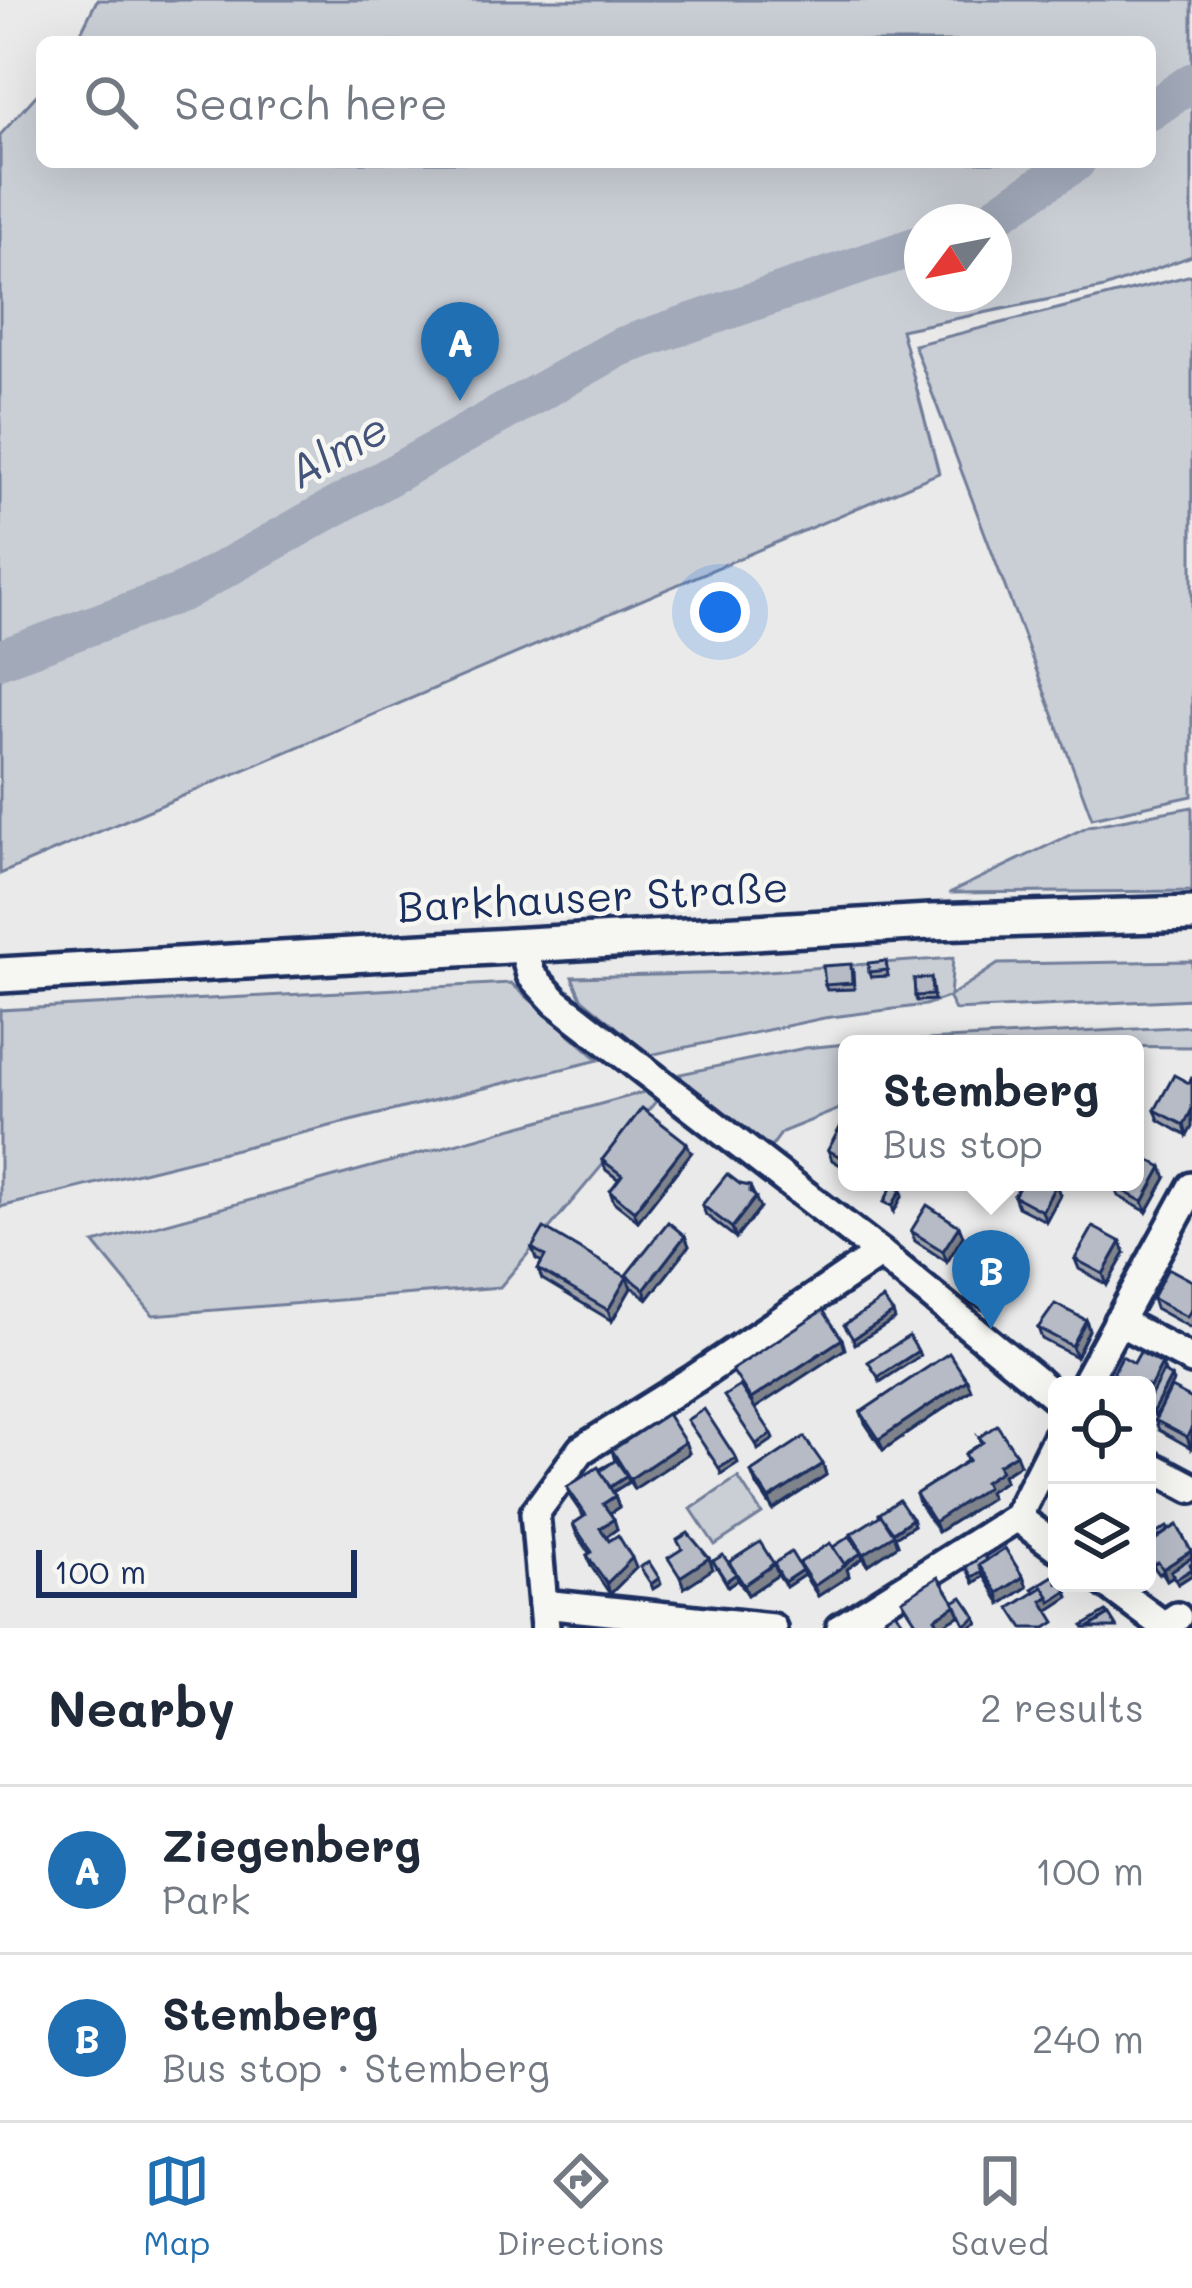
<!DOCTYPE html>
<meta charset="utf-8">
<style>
:root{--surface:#fff;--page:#f6f6f7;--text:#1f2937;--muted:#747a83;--line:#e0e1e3;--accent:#1f6fb2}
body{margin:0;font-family:Mali,sans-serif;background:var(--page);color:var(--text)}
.controls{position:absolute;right:36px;bottom:36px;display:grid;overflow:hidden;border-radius:18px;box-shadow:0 12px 48px #0002}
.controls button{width:108px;height:108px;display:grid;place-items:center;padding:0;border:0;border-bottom:3px solid var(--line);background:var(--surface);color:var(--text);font:60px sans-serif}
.compass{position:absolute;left:904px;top:204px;width:108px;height:108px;border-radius:50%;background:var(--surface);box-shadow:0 12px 48px #0002;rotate:238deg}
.scale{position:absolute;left:36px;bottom:30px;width:321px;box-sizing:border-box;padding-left:12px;border:6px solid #1b2f5e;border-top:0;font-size:33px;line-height:42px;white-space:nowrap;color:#1b2f5e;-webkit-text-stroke:9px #f6f6f2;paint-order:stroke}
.you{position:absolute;left:720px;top:612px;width:42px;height:42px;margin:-30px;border:9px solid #fff;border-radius:50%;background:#1a73e8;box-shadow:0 0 0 18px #1a73e833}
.badge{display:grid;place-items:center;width:78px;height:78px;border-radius:50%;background:var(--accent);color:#fff;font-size:39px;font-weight:700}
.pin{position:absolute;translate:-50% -99px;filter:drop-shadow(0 3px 6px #0008)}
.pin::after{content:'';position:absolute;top:63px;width:42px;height:36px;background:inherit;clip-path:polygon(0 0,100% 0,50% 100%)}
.popup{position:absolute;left:838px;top:1035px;width:306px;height:156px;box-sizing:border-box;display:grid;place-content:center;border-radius:18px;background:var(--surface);filter:drop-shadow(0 3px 9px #0005);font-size:39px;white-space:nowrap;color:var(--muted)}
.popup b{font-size:45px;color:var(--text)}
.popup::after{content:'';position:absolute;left:50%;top:100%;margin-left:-24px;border:24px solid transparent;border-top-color:var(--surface)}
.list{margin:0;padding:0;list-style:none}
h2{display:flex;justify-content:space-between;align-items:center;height:156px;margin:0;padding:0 48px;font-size:51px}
h2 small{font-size:39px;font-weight:400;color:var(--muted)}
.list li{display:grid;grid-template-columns:78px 1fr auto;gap:36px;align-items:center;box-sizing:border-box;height:168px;padding:0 48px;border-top:3px solid var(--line)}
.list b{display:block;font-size:45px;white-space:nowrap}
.list p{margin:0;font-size:39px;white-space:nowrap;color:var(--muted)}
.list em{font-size:39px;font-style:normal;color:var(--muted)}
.icon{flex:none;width:66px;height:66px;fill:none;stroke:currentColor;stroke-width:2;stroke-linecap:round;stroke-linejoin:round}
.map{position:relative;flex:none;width:1192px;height:1628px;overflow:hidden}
.search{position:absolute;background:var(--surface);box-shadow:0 12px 48px #0002;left:36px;right:36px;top:36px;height:132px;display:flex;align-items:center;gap:30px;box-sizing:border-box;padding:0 42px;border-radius:18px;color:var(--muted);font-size:45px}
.sheet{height:492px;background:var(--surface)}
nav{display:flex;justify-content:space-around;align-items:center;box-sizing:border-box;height:168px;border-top:3px solid var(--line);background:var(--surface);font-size:33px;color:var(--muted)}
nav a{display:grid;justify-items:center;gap:6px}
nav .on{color:var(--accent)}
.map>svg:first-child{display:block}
.green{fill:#caced5;stroke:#727e9a;stroke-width:3;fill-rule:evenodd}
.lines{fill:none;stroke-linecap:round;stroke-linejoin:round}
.river{stroke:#a2aaba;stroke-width:39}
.minor-casing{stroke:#1b2f5e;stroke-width:36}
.tertiary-casing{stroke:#1b2f5e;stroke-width:42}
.minor{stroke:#f6f6f2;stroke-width:27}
.tertiary{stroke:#f6f6f2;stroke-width:33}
.wall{fill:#9da1aa;stroke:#1b2f5e;stroke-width:3}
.shaded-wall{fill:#7f838b;stroke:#1b2f5e;stroke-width:3}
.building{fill:#b6bbc6;stroke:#1b2f5e;stroke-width:3}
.labels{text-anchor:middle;stroke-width:9;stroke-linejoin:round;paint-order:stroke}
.street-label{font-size:42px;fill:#1b2f5e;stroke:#f6f6f2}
.water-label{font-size:45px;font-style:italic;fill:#44547a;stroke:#f6f6f2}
</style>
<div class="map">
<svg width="1192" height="1628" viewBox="0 0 1192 1628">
<rect width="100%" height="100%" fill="#e9eae9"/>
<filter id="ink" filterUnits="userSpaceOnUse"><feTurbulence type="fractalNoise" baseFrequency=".00833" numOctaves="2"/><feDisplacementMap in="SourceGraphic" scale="24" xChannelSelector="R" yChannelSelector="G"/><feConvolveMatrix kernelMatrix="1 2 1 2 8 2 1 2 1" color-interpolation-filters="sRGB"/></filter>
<g filter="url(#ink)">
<!-- green -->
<g class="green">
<path d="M97 0H1192V256L1104 288 901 330 939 473 0 874V135L42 89V162H1150V42H76ZM922 222H994V294H922Z"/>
<path d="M1192 275V796L1092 818 914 345Z"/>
<path d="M1192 807V891L949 893 1089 826Z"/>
<path d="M953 958 950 996 998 964 1192 961V999L955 1010 948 997 925 1005 824 1018 650 1055 581 998 572 977 738 973Z"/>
<path d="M511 983 599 1060 0 1207V1010Z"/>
<path d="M1192 1026V1047L850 1044Z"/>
<path d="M847 1044V1106L782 1132 769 1150 686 1088 680 1074 805 1048Z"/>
<path d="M648 1091 658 1099 500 1287 153 1315 94 1243Z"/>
<path d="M738 1477 762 1514 715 1545 691 1509Z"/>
</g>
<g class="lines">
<!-- river -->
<g class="river">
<path d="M1150 111 1192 82"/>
<path d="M986 222 1076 162"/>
<path d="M0 659 183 592 620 347 922 244"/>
</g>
<defs>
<g id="minor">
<path d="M523 946 531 975 556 1002 880 1253 1057 1398"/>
<path d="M1118 1321 1192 1360"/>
<path d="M1084 1385 1192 1187"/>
<path d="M1147 1464 1192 1488"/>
<path d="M1017 1517 1057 1547"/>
<path d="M1106 1583 1164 1626 1177 1617"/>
<path d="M543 1604 772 1628"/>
<path d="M545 1628 535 1513 581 1450 696 1378 880 1253"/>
<path d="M841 1628 1017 1517 1057 1437"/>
</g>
<path id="tertiary" d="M0 975 930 922 1192 914"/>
</defs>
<!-- minor casing -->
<use href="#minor" class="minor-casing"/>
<!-- tertiary casing -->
<use href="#tertiary" class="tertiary-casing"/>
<!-- minor -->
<use href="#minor" class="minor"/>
<!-- tertiary -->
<use href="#tertiary" class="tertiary"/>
</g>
<!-- wall -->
<g class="wall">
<path d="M886 961 888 976 871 977 869 972Z"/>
<path d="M853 970 854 989 827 990 825 985Z"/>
<path d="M931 978 934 1000 917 1001 915 996Z"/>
<path d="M1189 1083 1187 1136 1159 1120 1155 1110Z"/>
<path d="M847 1124V1169L832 1160 828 1150Z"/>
<path d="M691 1153 638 1221 614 1202 610 1191 619 1180 606 1170 602 1160Z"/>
<path d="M1166 1178 1147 1212 1118 1196 1114 1186Z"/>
<path d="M740 1184 754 1195 760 1208 736 1238 706 1215 702 1205Z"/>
<path d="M1060 1195 1046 1221 1018 1207 1014 1196Z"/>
<path d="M959 1226 963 1236 947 1262 915 1241 911 1231Z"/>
<path d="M685 1236 689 1246 648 1299 630 1286 631 1288 612 1321 542 1279 538 1269 542 1262 536 1259 532 1248 627 1277Z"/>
<path d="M1121 1242 1125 1253 1107 1285 1079 1269 1075 1259Z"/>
<path d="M983 1267 1019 1268 994 1316 967 1301 963 1290Z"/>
<path d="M1192 1281V1326L1191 1328 1155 1308 1152 1298Z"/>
<path d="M1086 1320 1089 1330 1076 1357 1042 1339 1038 1328Z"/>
<path d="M971 1390 883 1450 865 1423 861 1412Z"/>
<path d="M1192 1399 1191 1448 1159 1430 1155 1420Z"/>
<path d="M979 1437 1020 1464 1003 1475 1005 1481 988 1492 991 1498 938 1532 920 1505 916 1494 967 1461 965 1454 982 1443Z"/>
<path d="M685 1442 689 1453 634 1489 629 1481 613 1492 619 1507 610 1513 617 1529 606 1537 636 1568 610 1594 591 1566 587 1555 590 1554 577 1535 573 1524 584 1517 571 1498 567 1487 615 1461 612 1450Z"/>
<path d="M823 1464 826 1475 773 1510 755 1482 751 1472Z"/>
<path d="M912 1519 914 1525 895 1537 898 1545 868 1565 863 1558 847 1569 849 1576 818 1596 804 1575 786 1587 778 1575 748 1595 738 1580 728 1586 713 1561 731 1567 774 1563 801 1568 833 1547Z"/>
<path d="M1147 1521 1154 1535 1192 1554V1575L1178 1584 1173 1576 1167 1580 1162 1572 1159 1574 1147 1558Z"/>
<path d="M966 1567 1023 1577 1027 1587 1001 1604 984 1576 974 1583Z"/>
</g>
<!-- shaded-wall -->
<g class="shaded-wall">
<path d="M1192 1109V1127L1187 1136 1184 1125Z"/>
<path d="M687 1143 691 1153 638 1221 634 1211Z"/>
<path d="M1162 1167 1166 1178 1147 1212 1143 1202Z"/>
<path d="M1056 1184 1060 1195 1046 1221 1042 1211Z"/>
<path d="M750 1186 760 1208 736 1238 732 1228 750 1192Z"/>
<path d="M901 1190 903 1195 894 1212 892 1206Z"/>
<path d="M959 1226 963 1236 947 1262 943 1251Z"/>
<path d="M685 1236 689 1246 648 1299 644 1289Z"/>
<path d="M1121 1242 1125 1253 1107 1285 1103 1274Z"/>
<path d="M1016 1257 1019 1268 994 1316 990 1305Z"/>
<path d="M627 1277 631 1288 612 1321 608 1310Z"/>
<path d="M893 1313 895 1319 855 1344 853 1339Z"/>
<path d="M1086 1320 1089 1330 1076 1357 1072 1346Z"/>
<path d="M842 1339 845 1349 754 1409 751 1399Z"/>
<path d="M918 1351 920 1356 880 1382 878 1377Z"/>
<path d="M1162 1364 1166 1375 1147 1408V1393Z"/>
<path d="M1171 1377 1173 1382 1155 1417 1153 1411Z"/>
<path d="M967 1380 971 1390 883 1450 879 1439Z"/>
<path d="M1192 1427V1445L1191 1448 1187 1437Z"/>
<path d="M772 1434 774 1439 758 1450 756 1444Z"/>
<path d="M685 1442 689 1453 634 1489 630 1479Z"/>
<path d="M1016 1454 1020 1464 1003 1475 1005 1481 988 1492 991 1498 938 1532 934 1522 998 1465Z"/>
<path d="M736 1458 738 1463 721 1474 719 1468Z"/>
<path d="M823 1464 826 1475 773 1510 769 1499Z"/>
<path d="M627 1476 629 1482 611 1493 609 1488Z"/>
<path d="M615 1496 619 1507 607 1515 603 1504Z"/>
<path d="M614 1519 617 1529 604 1538 600 1528Z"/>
<path d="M912 1519 914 1525 895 1537 898 1545 868 1565 864 1554Z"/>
<path d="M1191 1551 1192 1564 1171 1571 1173 1576 1167 1580 1163 1569Z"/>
<path d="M861 1553 863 1558 847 1569 849 1576 818 1596 814 1586Z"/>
<path d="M632 1558 636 1568 610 1594 607 1583Z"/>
<path d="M709 1558 713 1569 684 1588 680 1577Z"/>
<path d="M774 1564 778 1575 748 1595 744 1585Z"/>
<path d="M1192 1569V1575L1178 1584 1176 1579Z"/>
<path d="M802 1570 804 1575 786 1587 784 1582Z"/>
<path d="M982 1571 983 1576 974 1583 972 1577Z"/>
<path d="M736 1574 738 1580 728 1586 726 1581Z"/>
<path d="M1023 1577 1027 1587 1001 1604 998 1593Z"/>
<path d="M659 1578 661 1584 653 1589 651 1584Z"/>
<path d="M1067 1591 1069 1597 1046 1612 1042 1601 1049 1596Z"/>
<path d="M956 1605 960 1615 938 1628 935 1618Z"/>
<path d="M976 1617 978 1623 967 1628 965 1625Z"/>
</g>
<!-- building -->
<g class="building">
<path d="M886 961 887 970 869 972 868 963Z"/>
<path d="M851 964 852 983 825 985 823 966Z"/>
<path d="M931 978 932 995 915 996 914 979Z"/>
<path d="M1174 1075 1189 1083 1192 1077V1109L1184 1125 1155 1110Z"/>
<path d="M642 1108 687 1143 634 1211 610 1191 622 1175 602 1160Z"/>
<path d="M843 1122 847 1124V1161L828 1150Z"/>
<path d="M1135 1152 1162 1167 1143 1202 1114 1186 1116 1182H1135Z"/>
<path d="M727 1174 740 1184 750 1186V1192L756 1197 732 1228 702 1205Z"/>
<path d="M1022 1182H1053L1056 1184 1042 1211 1014 1196Z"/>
<path d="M892 1186 901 1190 892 1206 884 1202Z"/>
<path d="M927 1205 959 1226 943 1251 911 1231Z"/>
<path d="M668 1222 685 1236 644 1289 626 1275Z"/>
<path d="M1093 1227 1121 1242 1103 1274 1075 1259Z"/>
<path d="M544 1228 627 1277 608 1310 538 1269 545 1256 532 1248Z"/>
<path d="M995 1246 1016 1257 990 1305 963 1290 977 1263 983 1267Z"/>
<path d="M1168 1268 1192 1281V1308L1187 1317 1152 1298Z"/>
<path d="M883 1299 893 1313 853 1339 844 1325Z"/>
<path d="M1055 1304 1086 1320 1072 1346 1038 1328Z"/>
<path d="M823 1310 842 1339 751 1399 732 1370Z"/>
<path d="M909 1336 918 1351 878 1377 868 1362Z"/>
<path d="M1140 1352 1162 1364 1147 1393V1385H1112L1108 1383 1122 1356 1134 1363Z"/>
<path d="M949 1353 967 1380 879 1439 861 1412Z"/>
<path d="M1163 1372 1171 1377 1153 1411 1147 1408V1403Z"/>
<path d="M740 1386 772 1434 756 1444 724 1396Z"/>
<path d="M1171 1388 1192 1399V1427L1187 1437 1155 1420Z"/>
<path d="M704 1409 736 1458 719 1468 687 1420Z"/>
<path d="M667 1414 685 1442 630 1479 612 1450Z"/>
<path d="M997 1425 1016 1454 998 1465 1001 1471 984 1482 987 1487 934 1522 916 1494 969 1460 965 1454 983 1442 979 1437Z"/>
<path d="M804 1437 823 1464 769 1499 751 1472Z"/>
<path d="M616 1460 627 1476 610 1487 600 1471Z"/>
<path d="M598 1467 615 1496 603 1504 614 1519 600 1528 609 1541 618 1535 632 1558 607 1583 587 1555 592 1552 573 1524 586 1515 567 1487Z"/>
<path d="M899 1500 912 1519 893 1532 879 1514Z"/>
<path d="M881 1515 894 1535 864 1554 851 1534Z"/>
<path d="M1177 1525 1191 1551 1163 1569 1158 1562 1155 1564 1147 1552V1545Z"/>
<path d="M1167 1527 1169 1530 1147 1545V1539Z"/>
<path d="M688 1533 709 1558 680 1577 668 1558 682 1549 677 1540Z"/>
<path d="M850 1536 861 1553 844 1564 833 1547Z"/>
<path d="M760 1542 774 1564 744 1585 729 1562Z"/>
<path d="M830 1543 845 1565 814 1586 799 1563Z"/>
<path d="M1005 1548 1023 1577 998 1593 979 1565Z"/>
<path d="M791 1552 802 1570 784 1582 774 1564H773Z"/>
<path d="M723 1555 736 1574 726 1581 713 1561Z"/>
<path d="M984 1555 987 1560 979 1565 982 1571 972 1577 966 1567Z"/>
<path d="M1192 1557V1563L1190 1564 1192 1569 1176 1579 1171 1571Z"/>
<path d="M649 1562 659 1578 651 1584 640 1567Z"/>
<path d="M1056 1574 1057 1583H1062L1067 1591 1051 1602 1043 1587 1035 1593 1032 1589Z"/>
<path d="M938 1577 956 1605 935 1618 941 1628H920L902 1600Z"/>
<path d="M1043 1587 1049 1596 1042 1601 1055 1622 1046 1628H1023L1010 1608Z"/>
<path d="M962 1597 976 1617 965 1625 954 1602Z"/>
<path d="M895 1611 907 1628H870Z"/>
<path d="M1106 1612 1108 1615 1088 1628H1085L1083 1626Z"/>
<path d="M1109 1615 1117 1628H1088Z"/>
</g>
</g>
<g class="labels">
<!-- street labels -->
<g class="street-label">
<text transform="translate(593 897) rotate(-3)" y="15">Barkhauser Straße</text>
</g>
<!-- water labels -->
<g class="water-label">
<text transform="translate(338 450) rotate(-29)" y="16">Alme</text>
</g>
</g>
</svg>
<div class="controls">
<button><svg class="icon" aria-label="locate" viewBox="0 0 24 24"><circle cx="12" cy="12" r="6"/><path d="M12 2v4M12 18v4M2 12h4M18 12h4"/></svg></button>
<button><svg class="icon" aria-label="layers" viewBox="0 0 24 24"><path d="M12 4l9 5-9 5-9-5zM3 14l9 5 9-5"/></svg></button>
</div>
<svg class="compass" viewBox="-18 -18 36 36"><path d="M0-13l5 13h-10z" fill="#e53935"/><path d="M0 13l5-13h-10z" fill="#747a83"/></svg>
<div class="scale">100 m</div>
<div class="you"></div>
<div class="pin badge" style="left:460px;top:401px">A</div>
<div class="pin badge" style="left:991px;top:1329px">B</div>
<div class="popup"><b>Stemberg</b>Bus stop</div>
<div class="search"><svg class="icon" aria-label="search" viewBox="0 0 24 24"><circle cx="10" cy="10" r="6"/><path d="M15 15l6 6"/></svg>Search here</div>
</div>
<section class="sheet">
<h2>Nearby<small>2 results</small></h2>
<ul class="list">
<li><span class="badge">A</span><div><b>Ziegenberg</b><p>Park</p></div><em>100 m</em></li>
<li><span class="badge">B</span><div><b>Stemberg</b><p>Bus stop · Stemberg</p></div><em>240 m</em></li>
</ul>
</section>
<nav>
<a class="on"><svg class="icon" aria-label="map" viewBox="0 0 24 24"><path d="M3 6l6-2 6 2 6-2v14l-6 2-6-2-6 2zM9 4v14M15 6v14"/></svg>Map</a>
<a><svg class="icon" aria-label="directions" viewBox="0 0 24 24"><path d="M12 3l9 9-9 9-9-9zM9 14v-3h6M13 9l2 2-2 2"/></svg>Directions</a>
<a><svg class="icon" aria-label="saved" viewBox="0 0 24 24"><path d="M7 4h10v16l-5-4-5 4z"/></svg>Saved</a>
</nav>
